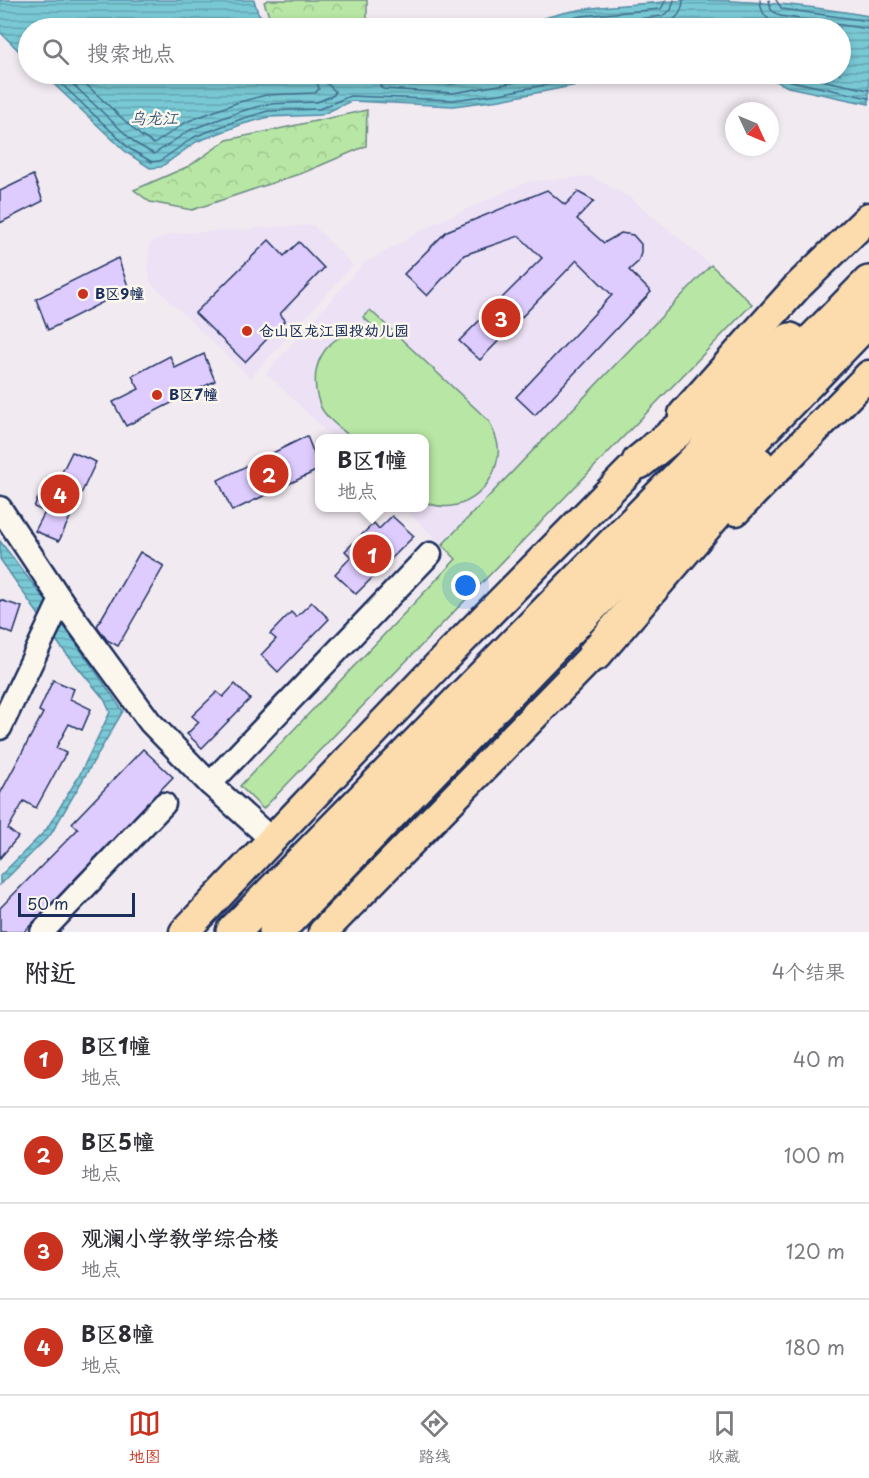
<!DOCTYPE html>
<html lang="zh">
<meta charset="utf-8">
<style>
:root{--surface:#fff;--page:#f7f7f7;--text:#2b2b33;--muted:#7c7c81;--line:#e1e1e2;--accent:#c8321e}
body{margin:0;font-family:"Playpen Sans","LXGW WenKai TC",sans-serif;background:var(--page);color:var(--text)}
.compass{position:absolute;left:725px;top:102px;width:54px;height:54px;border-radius:50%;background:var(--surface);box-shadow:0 3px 9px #0003;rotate:134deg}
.scale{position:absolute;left:18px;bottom:15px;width:117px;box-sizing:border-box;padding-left:6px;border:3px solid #1b2f5e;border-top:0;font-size:16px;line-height:21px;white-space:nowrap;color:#1b2f5e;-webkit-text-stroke:4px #fbf7ec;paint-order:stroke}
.you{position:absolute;left:466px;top:586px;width:21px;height:21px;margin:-15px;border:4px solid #fff;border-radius:50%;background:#1a73e8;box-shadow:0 0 0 9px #1a73e833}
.badge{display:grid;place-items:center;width:39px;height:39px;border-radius:50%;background:var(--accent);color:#fff;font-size:20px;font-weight:700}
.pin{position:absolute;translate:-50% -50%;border:3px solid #fff;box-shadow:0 2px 6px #0006}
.popup{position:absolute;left:315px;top:434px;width:114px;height:78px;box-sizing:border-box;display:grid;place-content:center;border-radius:12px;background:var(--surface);filter:drop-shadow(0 2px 4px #0005);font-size:20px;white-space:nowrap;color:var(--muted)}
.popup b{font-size:22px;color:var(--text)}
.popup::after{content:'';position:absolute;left:50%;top:100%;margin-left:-12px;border:12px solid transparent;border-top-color:var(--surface)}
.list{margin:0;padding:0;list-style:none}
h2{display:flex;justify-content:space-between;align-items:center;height:78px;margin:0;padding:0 24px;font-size:26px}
h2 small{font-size:20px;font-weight:400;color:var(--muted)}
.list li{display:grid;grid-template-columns:39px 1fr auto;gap:18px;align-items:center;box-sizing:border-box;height:96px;padding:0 24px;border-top:2px solid var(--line)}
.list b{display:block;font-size:22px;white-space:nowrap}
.list p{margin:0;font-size:20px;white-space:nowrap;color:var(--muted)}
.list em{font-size:20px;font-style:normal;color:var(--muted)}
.icon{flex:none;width:33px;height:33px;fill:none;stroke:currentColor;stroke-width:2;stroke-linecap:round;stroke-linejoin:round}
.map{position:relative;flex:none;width:869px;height:932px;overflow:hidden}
.search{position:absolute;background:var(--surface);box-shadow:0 3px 9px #0003;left:18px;right:18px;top:18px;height:66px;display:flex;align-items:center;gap:15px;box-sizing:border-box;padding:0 21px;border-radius:33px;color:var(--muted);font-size:22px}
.sheet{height:462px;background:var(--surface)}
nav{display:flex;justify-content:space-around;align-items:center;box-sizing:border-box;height:84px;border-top:2px solid var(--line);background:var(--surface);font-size:16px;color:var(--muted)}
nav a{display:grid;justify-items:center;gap:3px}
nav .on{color:var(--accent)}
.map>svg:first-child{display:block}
.built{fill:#ece1f5}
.grass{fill:#b8e6a4;stroke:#6a8a81;stroke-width:1.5}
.park{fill:url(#park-crowns);stroke:#6a8a81;stroke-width:1.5}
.water{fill:url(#water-rules);stroke:#538ba5;stroke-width:1.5}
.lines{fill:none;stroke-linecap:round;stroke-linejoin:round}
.shore{stroke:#416d8e;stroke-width:1.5}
.building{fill:#deccfe;stroke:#1b2f5e;stroke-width:1.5}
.minor-casing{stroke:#1b2f5e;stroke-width:27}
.major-casing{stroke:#1b2f5e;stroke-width:33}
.highway-casing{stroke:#1b2f5e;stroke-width:38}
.minor{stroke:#fbf7ec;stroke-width:22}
.major{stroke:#fcdcac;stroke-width:28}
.highway{stroke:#fcdcac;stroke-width:33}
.poi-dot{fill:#c8321e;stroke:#fbf7ec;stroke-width:2}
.labels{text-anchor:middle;stroke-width:5;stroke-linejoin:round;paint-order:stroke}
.poi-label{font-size:15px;font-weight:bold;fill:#1b2f5e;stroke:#fbf7ec;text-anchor:start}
.water-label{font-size:16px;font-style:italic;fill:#32567c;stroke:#fbf7ec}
</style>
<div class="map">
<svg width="869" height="932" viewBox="0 0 869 932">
<defs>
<pattern id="park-crowns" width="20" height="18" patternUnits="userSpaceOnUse" patternTransform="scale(1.5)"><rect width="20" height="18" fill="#b8e6a4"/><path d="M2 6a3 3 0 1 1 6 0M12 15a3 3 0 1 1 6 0" fill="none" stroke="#9ec690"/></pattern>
<pattern id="water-rules" width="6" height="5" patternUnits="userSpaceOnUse" patternTransform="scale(1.5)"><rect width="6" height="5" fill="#79c9d5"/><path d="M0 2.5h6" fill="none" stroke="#62a4b0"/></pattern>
</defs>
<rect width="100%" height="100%" fill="#f2eaf1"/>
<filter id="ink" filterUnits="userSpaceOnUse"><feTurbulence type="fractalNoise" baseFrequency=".0167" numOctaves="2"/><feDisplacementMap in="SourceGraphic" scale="12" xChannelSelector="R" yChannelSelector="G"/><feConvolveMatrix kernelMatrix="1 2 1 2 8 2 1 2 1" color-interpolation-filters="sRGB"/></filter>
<g filter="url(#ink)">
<!-- built -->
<g class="built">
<path d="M590 176 631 198 711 265 442 545 404 508H424V438H333L266 373 363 264 432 225 527 182Z"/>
<path d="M313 225 353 265 250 378 151 283 148 268 149 244 170 234Z"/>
</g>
<!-- grass -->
<g class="grass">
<path d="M711 265 752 304 263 809 240 786 456 559 442 545Z"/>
<path d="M370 310 489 421C494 432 500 444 498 456 493 492 459 517 425 502L424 438H352C343 430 324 417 320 405 304 363 330 327 376 329L363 317Z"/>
</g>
<!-- park -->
<g class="park">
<path d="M268 0H367V28H281L269 16 264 2Z"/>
<path d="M367 110 366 146 305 172 192 210 150 202 134 190 189 166 227 140Z"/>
</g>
<!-- water -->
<g class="water">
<path d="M0 0H254L258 13 273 28H28V60L0 32Z"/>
<path d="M686 0C749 0 808 5 869 16V104L788 87 762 74H840V28H520C568 3 633 6 686 0Z"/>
<path d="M43 74H330L352 78 389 74H693L577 85 500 100 453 106 351 101 321 115 269 117 243 124 196 142 161 167 150 168 127 153Z"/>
<path d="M0 541 55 613 123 711 51 834 0 885V876L46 830 79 776 110 712 104 699 61 647 0 559Z"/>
</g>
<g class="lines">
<!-- shore -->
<g class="shore">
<path d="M760 0C761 29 791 25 812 28"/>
<path d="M769 0 771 10 780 16 869 29"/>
<path d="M776 0 782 9 869 21"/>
<path d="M533 28 581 16 661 9 666 0"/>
<path d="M561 28 662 16 671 10 674 0"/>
<path d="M629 28C651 26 682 29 683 0"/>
<path d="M51 74 130 149 152 162 160 161 194 137 241 119 268 111 319 109 350 96 453 100 499 94 576 79 630 74"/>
<path d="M62 74 135 143 154 154 190 130 239 112 267 104 317 102 334 95 335 91 326 83 324 74"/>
<path d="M75 74 141 136 154 144 186 122 236 103 266 95 315 93 319 89 315 74"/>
<path d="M384 74 380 86 383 89 453 93 564 74"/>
<path d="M393 74 396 81 452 84 519 74"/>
<path d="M776 74 791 81 869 98"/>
<path d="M792 74 869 90"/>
</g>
</g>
<!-- building -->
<g class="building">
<path d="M33 175 43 201 0 223V191Z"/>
<path d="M547 190 565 205 578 192 594 201 577 219 604 243 621 233 633 235 641 244V253L638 262 629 270 651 292 535 415 516 397 612 295 577 260 480 360 459 341 542 258 519 236 464 255 427 296 404 274 447 231Z"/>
<path d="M269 240 284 256 299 242 324 268 280 314 285 320 245 362 195 313Z"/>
<path d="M118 258 129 289 48 330 36 299Z"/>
<path d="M204 354 215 381 126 426 113 402 139 389 132 376 170 356 175 368Z"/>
<path d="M307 436 320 469 232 511 218 480Z"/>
<path d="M72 452 96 462 59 541 35 531 45 512 34 507 47 478 57 482Z"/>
<path d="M392 516 414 536 356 594 335 574 351 557 345 551 374 523 379 529Z"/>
<path d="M140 552 164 566 118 646 107 640 97 626Z"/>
<path d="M0 600 22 607 13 634 0 629Z"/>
<path d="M312 602 329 619 278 672 261 655 276 639 270 634 291 612 296 617Z"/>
<path d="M53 680 74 689 70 699 91 709 82 730 69 724 56 748 66 753 36 808 24 801 8 829 18 837 0 858V794L43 713 39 711Z"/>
<path d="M235 684 250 699 202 748 187 734 199 722 192 716 217 692 223 697Z"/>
<path d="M143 749 173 777 24 932H0V908L78 829 72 823Z"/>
</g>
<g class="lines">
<defs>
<g id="minor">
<path d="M0 508 61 600 150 722 210 784 271 839"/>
<path d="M0 728 61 600"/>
<path d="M210 784 430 554"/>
<path d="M42 932 164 804"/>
</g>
<g id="major">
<path d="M683 414 797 287 869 217"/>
<path d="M736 511 869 375"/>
<path d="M184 932 439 664 654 446"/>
<path d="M323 932 611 637"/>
</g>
<g id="highway">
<path d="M639 462 790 340"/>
<path d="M595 654 758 464"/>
<path d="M233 932 869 283"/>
<path d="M276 932 869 319"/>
</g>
</defs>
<!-- minor casing -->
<use href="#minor" class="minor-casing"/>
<!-- major casing -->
<use href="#major" class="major-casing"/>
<!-- highway casing -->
<use href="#highway" class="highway-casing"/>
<!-- minor -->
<use href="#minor" class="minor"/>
<!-- major -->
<use href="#major" class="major"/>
<!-- highway -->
<use href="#highway" class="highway"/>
</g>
</g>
<!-- markers -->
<g class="poi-dot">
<circle cx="83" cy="294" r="6"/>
<circle cx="247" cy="331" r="6"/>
<circle cx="157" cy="395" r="6"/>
</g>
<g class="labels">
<!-- poi labels -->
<g class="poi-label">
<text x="95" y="299">B区9幢</text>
<text x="259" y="336">仓山区龙江国投幼儿园</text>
<text x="169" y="400">B区7幢</text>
</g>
<!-- water labels -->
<g class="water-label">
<text x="154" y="124">乌龙江</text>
</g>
</g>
</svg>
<svg class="compass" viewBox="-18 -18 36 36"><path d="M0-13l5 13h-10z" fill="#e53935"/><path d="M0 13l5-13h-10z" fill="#7c7c81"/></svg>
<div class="scale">50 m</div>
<div class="you"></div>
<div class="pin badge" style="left:372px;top:554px">1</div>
<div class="popup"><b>B区1幢</b>地点</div>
<div class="pin badge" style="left:269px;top:474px">2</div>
<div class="pin badge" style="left:501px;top:318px">3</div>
<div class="pin badge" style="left:60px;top:494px">4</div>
<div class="search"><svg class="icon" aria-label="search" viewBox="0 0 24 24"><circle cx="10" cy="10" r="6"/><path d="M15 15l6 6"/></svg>搜索地点</div>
</div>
<section class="sheet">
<h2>附近<small>4个结果</small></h2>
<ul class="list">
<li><span class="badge">1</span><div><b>B区1幢</b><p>地点</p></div><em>40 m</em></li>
<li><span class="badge">2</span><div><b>B区5幢</b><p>地点</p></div><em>100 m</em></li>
<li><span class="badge">3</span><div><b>观澜小学教学综合楼</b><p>地点</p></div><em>120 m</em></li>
<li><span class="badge">4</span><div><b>B区8幢</b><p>地点</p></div><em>180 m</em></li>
</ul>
</section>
<nav>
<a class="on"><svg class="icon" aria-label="map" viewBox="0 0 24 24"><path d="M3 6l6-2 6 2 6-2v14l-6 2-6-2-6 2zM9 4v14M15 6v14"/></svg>地图</a>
<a><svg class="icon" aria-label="directions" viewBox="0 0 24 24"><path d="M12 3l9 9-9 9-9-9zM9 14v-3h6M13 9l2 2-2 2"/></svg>路线</a>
<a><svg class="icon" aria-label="saved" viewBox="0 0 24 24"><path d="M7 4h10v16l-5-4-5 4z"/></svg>收藏</a>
</nav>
